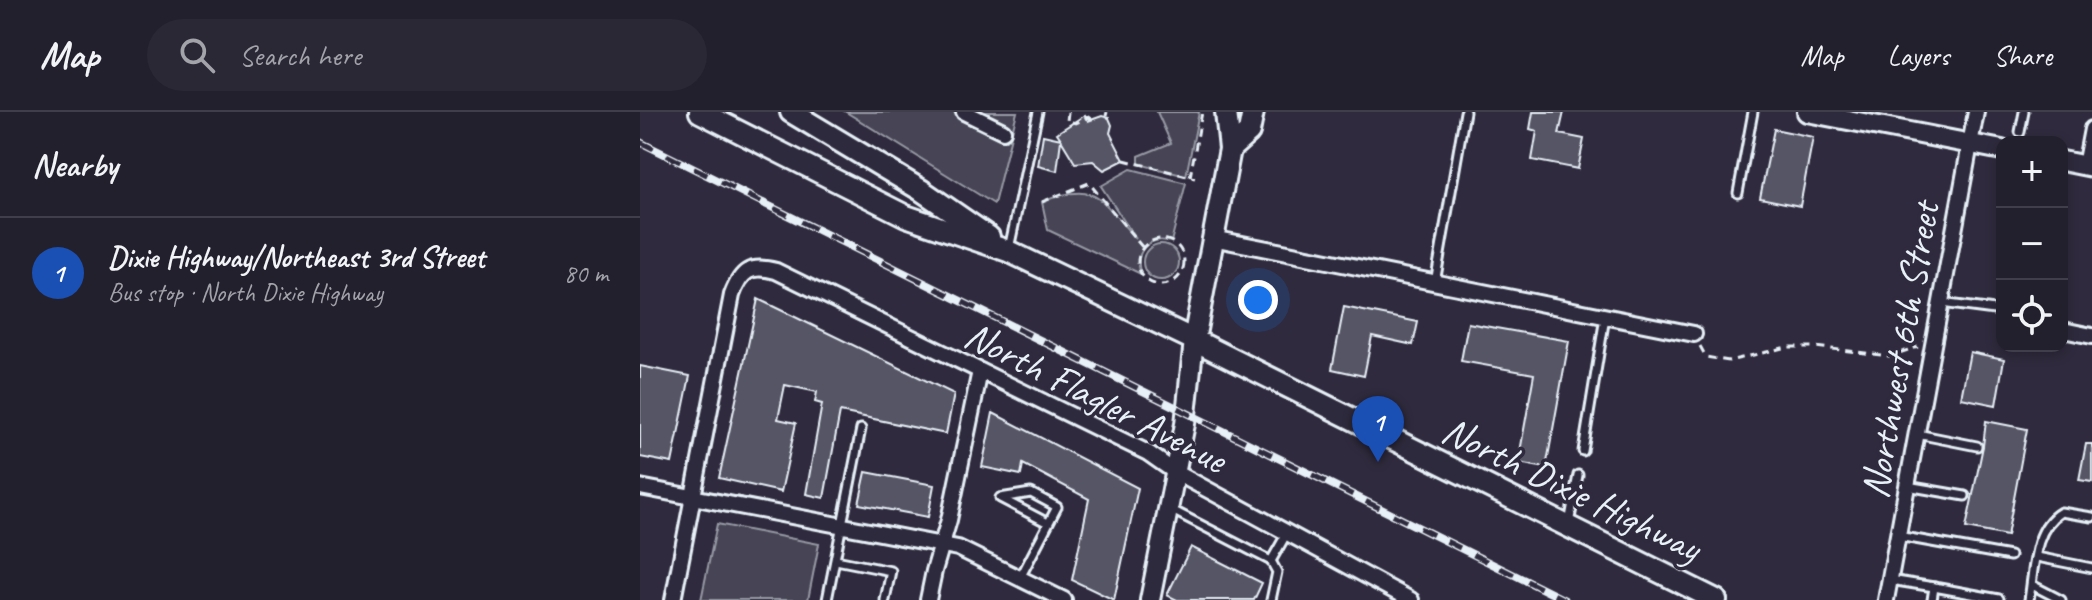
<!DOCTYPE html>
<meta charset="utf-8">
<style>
:root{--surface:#23202e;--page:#2b2836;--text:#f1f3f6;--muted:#a3a3aa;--line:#403e4a;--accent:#ff9aa2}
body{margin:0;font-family:Caveat,sans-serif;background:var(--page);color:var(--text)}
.controls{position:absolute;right:24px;top:24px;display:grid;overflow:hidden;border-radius:16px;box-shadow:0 4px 12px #0003}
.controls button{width:72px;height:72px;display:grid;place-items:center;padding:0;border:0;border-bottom:2px solid var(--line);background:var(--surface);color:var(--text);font:40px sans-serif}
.you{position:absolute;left:618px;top:188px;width:28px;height:28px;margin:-20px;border:6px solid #fff;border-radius:50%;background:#1a73e8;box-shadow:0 0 0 12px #1a73e833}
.badge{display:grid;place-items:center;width:52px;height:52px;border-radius:50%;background:var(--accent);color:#fff;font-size:26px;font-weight:700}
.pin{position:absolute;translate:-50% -66px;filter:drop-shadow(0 2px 4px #0008)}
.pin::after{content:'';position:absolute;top:42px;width:28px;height:24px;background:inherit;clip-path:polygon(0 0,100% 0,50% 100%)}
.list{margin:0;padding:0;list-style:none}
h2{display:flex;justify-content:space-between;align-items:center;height:104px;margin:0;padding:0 32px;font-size:34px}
h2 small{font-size:26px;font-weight:400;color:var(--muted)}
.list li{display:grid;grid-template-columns:52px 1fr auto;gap:24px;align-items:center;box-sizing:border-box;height:112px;padding:0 32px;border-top:2px solid var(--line)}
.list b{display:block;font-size:30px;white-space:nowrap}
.list p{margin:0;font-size:26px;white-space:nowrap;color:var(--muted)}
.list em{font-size:26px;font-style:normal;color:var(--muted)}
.icon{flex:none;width:44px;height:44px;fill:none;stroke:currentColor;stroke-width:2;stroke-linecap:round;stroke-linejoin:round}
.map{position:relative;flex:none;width:1452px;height:488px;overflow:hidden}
header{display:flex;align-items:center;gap:48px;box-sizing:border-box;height:112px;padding:0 40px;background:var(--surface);border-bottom:2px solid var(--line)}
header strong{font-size:38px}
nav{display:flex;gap:44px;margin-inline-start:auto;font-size:28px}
.search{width:560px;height:72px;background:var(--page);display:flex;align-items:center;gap:20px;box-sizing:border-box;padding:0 28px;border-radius:44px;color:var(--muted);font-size:30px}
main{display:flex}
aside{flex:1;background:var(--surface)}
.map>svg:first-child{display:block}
.green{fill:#464455;stroke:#979aa6;stroke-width:2}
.building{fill:#575565;stroke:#e8f1f8;stroke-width:2}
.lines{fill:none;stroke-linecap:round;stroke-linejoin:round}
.service-casing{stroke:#e8f1f8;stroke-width:13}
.minor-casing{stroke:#e8f1f8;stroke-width:20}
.tertiary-casing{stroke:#e8f1f8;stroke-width:24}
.secondary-casing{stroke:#e8f1f8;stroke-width:26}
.path{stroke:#e8f1f8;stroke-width:3;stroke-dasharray:8 6;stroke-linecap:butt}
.service{stroke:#2f2a3d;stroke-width:7}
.minor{stroke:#2f2a3d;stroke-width:14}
.tertiary{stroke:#2f2a3d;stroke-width:18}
.secondary{stroke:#2f2a3d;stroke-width:20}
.rail-casing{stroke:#e8f1f8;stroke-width:8}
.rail{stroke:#2f2a3d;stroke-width:5;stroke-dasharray:15;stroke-linecap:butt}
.labels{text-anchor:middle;stroke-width:7;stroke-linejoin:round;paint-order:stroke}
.street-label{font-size:40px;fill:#e8f1f8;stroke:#2f2a3d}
</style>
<header>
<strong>Map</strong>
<div class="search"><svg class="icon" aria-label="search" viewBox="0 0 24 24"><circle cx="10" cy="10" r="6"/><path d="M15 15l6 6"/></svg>Search here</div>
<nav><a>Map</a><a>Layers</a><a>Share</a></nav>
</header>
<main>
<aside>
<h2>Nearby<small></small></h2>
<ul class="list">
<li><span class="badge" style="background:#1a4fb4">1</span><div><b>Dixie Highway/Northeast 3rd Street</b><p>Bus stop · North Dixie Highway</p></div><em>80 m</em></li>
</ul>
</aside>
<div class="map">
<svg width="1452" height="488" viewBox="0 0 1452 488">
<rect width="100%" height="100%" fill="#2f2a3d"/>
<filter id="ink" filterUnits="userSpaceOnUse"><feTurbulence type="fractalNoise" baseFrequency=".0125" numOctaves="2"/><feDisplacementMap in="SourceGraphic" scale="16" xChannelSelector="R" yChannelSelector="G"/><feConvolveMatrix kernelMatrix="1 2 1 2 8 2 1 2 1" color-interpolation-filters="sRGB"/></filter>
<g filter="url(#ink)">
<!-- green -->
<g class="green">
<path d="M206 0H377L354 92Z"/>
<path d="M517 0H559L546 64 499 52V44L531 31Z"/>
<path d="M491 57 546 71 531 130C509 123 493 140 501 162L408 118 402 90C459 66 462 91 496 127L461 74Z"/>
<circle cx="521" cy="150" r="18"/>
<path d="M77 412 179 432 168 488H61Z"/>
</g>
<!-- building -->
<g class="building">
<path d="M893 0H924L919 22 944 27 938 57 892 48 897 19 890 17Z"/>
<path d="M445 3 448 9 462 4 469 6 472 13 470 21 484 48 464 58 453 49 435 51 421 28 417 59 398 54 403 23 421 27 417 21Z"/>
<path d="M1134 17 1173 25 1160 94 1120 86Z"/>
<path d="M118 187 314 282 306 322 200 300 184 386 166 382 182 292 175 290 177 280 145 273 138 307 156 311 141 380 79 366Z"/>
<path d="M704 195 778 210 773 233 732 224 724 264 692 257Z"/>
<path d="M828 211 929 229 906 356 878 351 894 262 821 249Z"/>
<path d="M1330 240 1364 247 1356 293 1321 286Z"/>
<path d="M0 254 50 264 32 351 0 345Z"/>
<path d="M353 301 498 376 474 488 432 468 449 387 383 352 381 363 342 355Z"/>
<path d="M1346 309 1387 317 1367 424 1326 416 1343 334Z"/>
<path d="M1446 332H1452V370L1439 368Z"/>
<path d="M226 360 294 373 288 405 219 392Z"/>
<path d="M551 435 622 471 614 488H537L527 483Z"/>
</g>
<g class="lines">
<defs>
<g id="service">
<path d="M1380 20 1384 0"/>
<path d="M1098 81 1113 0"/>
<path d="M369 137 398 0"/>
<path d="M795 171 825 0"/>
<path d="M1301 191 1362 199"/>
<path d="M1277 322 1337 334"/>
<path d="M943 339 965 205"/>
<path d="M1267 374 1325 384"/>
<path d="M530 397 631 449 647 421"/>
<path d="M929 412 938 363"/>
<path d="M1258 424 1370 444"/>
<path d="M1397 445 1452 456"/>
<path d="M196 448 251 459 245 488"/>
<path d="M631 449 637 460 631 488"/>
<path d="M380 466 417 395 391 381 360 386 408 411"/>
<path d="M1250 468 1294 475 1292 488"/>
<path d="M1392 473 1421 488"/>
<path d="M1294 475 1359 487"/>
<path d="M187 488 221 317"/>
<path d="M1389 488C1394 458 1393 416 1421 400L1452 405"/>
</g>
<g id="minor">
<path d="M324 0 363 19"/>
<path d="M1445 54 1452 17"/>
<path d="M572 126 1054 222"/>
<path d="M1423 218 1452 224"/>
<path d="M0 375 318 436 424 488"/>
<path d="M33 488 92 183C101 159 110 152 136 159L508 341 535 360 771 488"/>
<path d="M288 488 294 459 309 408 340 259"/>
<path d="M1246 488 1336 0"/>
</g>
<g id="tertiary">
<path d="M1167 0 1362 38"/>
<path d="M1422 49 1452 55"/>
<path d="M510 488 545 312 554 228"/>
</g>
<g id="secondary">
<path d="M60 0 266 104 368 139 554 228 1076 488"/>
<path d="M151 0 281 78 349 125"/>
<path d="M590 37 609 20 613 0"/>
<path d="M554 228 590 37 586 0"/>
</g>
</defs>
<!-- service casing -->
<use href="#service" class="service-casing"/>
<!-- minor casing -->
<use href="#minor" class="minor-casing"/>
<!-- tertiary casing -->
<use href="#tertiary" class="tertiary-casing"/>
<!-- secondary casing -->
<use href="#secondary" class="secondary-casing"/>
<!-- path -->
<g class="path">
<path d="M428 0 427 9 436 11 448 5 456 11"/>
<path d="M466 4 467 0"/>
<path d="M484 48 555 66"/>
<path d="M550 65 562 0"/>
<path d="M402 90 449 71 503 136"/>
<circle cx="521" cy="150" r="23"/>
<path d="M1060 234 1066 245 1089 249 1147 235H1176L1249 244 1278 235"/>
</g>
<!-- service -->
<use href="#service" class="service"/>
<!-- minor -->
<use href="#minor" class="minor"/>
<!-- tertiary -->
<use href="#tertiary" class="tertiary"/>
<!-- secondary -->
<use href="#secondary" class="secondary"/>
<defs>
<path id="rail" d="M0 30 925 488"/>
</defs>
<!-- rail casing -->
<use href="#rail" class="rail-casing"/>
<!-- rail -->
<use href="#rail" class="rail"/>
</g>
</g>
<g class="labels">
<!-- street labels -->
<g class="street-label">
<text transform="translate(1259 238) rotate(-80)" y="14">Northwest 6th Street</text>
<text transform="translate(456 284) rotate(27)" y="14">North Flagler Avenue</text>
<text transform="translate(932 376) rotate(26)" y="14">North Dixie Highway</text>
</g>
</g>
</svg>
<div class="controls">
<button>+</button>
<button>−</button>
<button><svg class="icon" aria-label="locate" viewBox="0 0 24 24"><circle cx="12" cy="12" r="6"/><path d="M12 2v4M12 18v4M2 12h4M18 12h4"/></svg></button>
</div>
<div class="you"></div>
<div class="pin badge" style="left:738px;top:350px;background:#1a4fb4">1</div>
</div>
</main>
